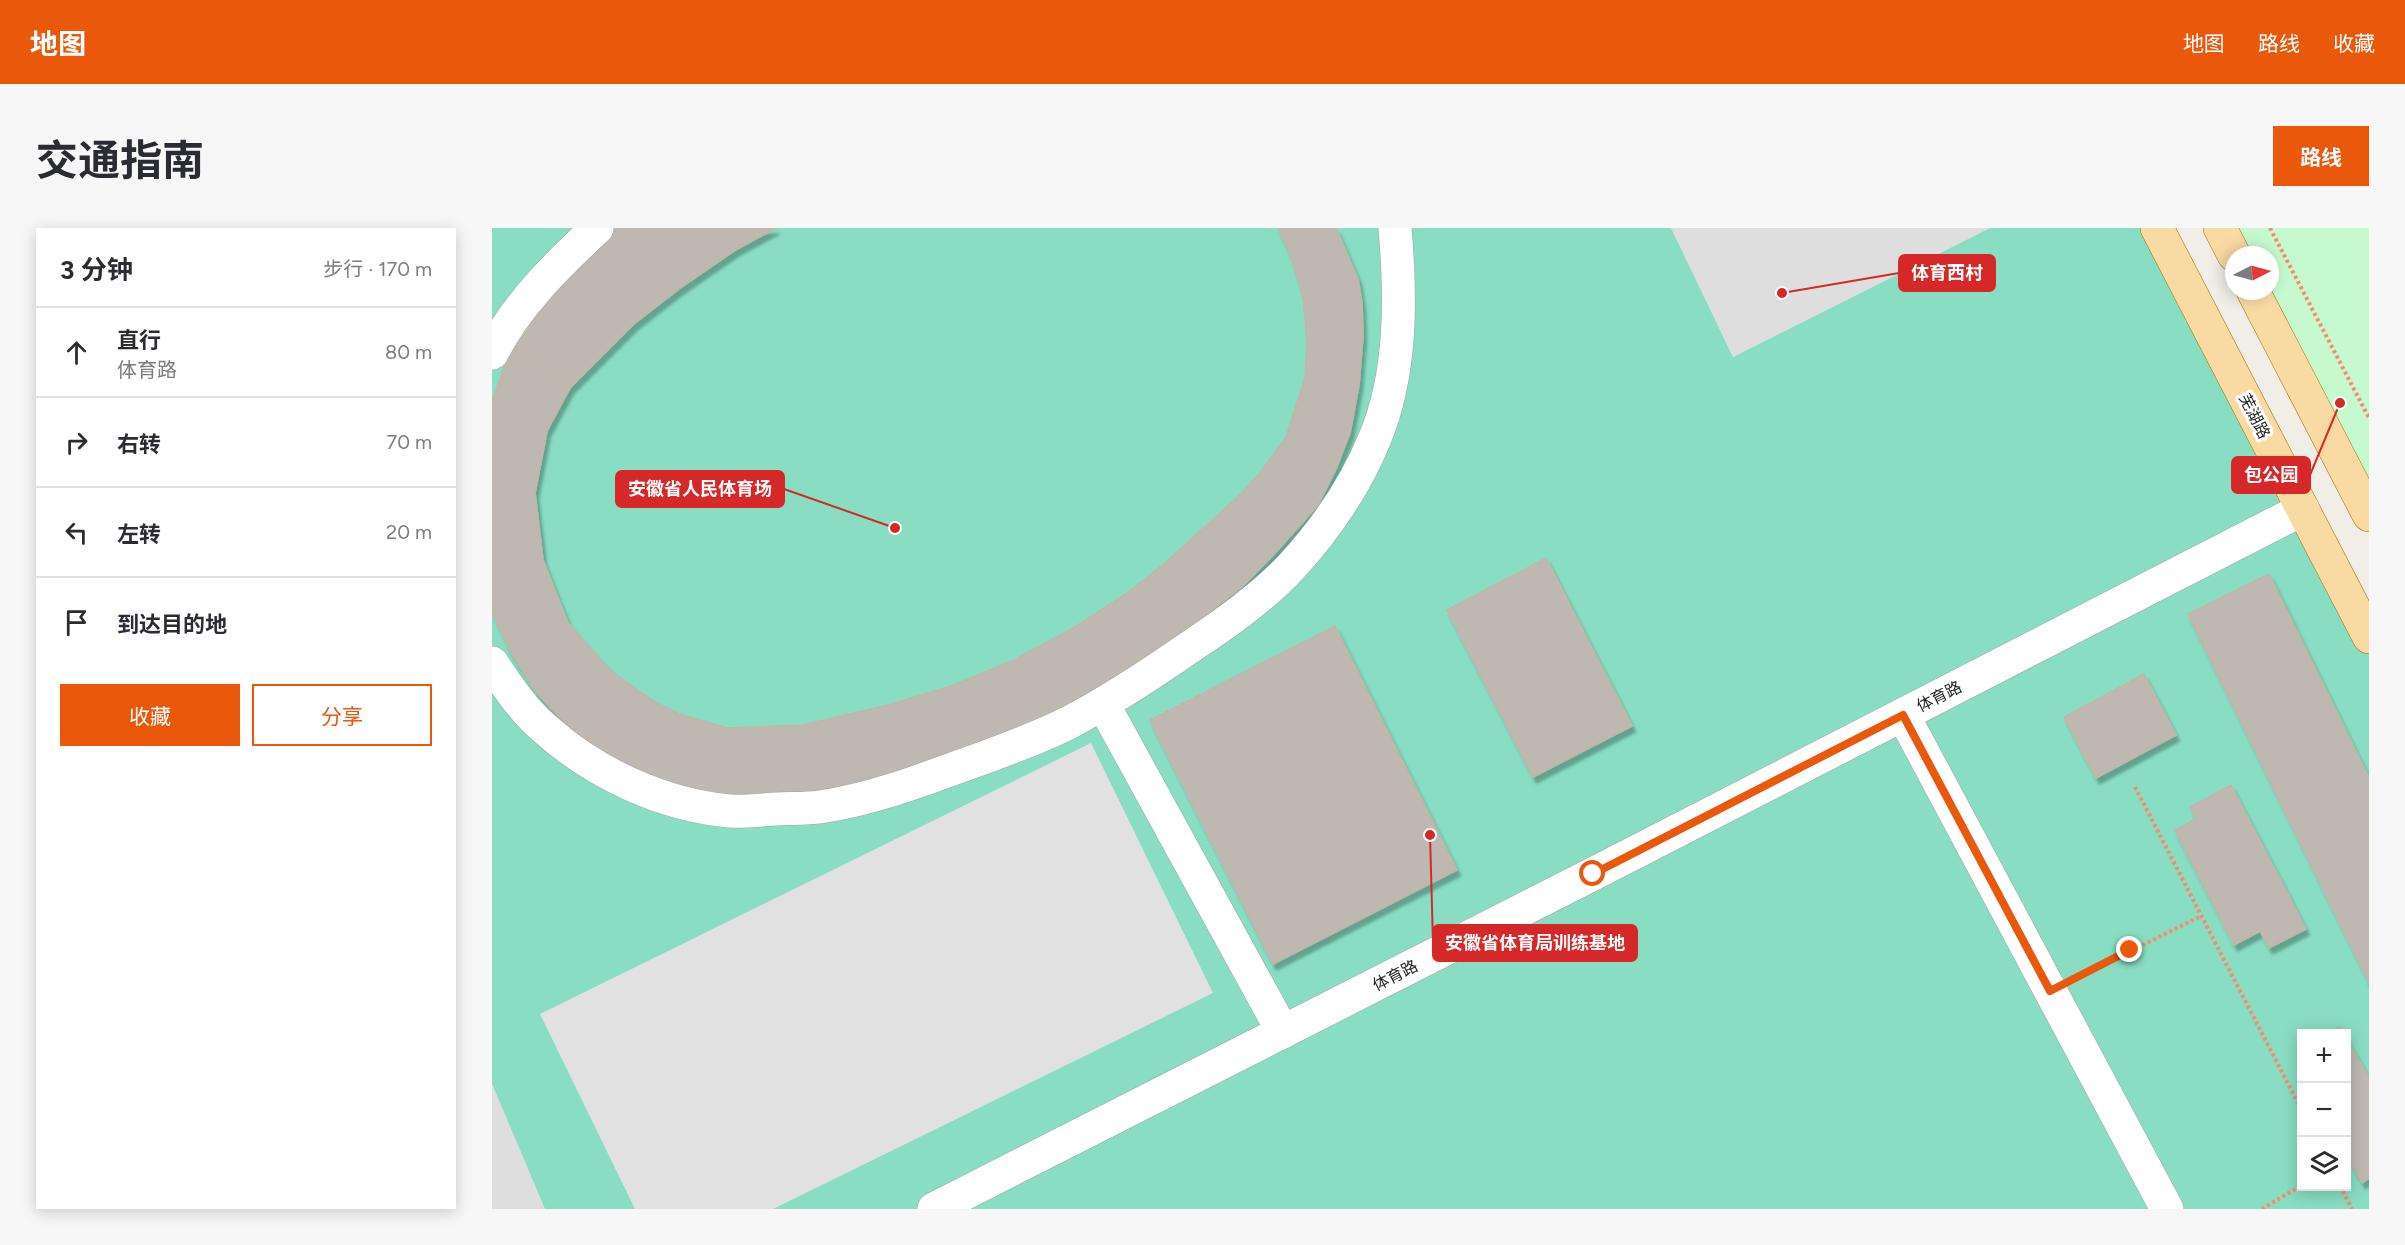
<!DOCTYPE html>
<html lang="zh">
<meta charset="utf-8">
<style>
:root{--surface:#fff;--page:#f7f7f7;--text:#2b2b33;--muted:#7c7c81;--line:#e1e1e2;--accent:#ea580c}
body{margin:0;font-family:Figtree,"Noto Sans SC",sans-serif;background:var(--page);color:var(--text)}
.controls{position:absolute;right:18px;bottom:18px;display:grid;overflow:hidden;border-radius:0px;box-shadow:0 3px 15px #0003}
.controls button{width:54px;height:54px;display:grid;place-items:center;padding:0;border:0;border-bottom:2px solid var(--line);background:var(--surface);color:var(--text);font:30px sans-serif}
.compass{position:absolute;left:1733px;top:18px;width:54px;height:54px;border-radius:50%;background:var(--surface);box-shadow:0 3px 15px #0003;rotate:84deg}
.stop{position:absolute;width:18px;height:18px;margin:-14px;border:4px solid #ea580c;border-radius:50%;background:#fff}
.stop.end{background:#ea580c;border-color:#fff;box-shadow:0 2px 6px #0008}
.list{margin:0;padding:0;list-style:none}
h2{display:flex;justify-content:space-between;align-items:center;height:78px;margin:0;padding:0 24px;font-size:26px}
h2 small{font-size:20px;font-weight:400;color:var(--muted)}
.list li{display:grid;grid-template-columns:39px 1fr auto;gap:18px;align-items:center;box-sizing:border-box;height:90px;padding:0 24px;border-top:2px solid var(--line)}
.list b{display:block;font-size:22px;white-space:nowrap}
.list p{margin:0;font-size:20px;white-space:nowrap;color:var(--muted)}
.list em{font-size:20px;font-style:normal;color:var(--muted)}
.actions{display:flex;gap:12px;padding:18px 24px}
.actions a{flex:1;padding:14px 0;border:2px solid var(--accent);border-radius:0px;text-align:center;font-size:21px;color:var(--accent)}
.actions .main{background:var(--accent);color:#fff}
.icon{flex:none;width:33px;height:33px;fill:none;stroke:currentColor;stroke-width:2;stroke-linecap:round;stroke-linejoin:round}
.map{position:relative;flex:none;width:1877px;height:981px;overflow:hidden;border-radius:0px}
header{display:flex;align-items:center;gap:36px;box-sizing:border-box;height:84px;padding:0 30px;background:var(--accent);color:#fff}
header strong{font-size:28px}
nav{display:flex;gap:33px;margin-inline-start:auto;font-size:21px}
.intro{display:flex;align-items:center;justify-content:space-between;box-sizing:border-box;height:144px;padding:0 36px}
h1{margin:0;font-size:42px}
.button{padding:15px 27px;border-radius:0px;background:var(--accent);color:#fff;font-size:21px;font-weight:700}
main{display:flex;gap:36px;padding:0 36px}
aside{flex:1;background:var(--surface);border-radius:0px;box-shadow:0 3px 15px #0003}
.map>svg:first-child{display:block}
.residential{fill:#dfdede}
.park{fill:#c7f9ce}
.pitch{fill:#88ddc2;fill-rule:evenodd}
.parking{fill:#e1e1e1}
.building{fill:#beb8b1;stroke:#c2b6aa;stroke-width:1.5;filter:url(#shadow)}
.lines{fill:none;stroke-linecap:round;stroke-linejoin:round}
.minor-casing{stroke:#a5a5a5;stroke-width:34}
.major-casing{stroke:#997204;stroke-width:34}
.path{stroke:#f78972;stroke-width:4;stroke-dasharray:3 3;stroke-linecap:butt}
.minor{stroke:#fff;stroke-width:33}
.major{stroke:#fadaa3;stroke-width:33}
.route{stroke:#ea580c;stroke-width:8}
.labels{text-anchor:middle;stroke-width:6;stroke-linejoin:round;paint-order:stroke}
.street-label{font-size:16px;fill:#212121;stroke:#fff}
.leader{fill:none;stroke:#d62828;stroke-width:2}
.callout-dot{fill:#d62828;stroke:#fff;stroke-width:2}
.callout{fill:#d62828;stroke:#d62828;stroke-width:2}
.callout-label{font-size:18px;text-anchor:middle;font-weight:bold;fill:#fff}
</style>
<header>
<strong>地图</strong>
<nav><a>地图</a><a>路线</a><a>收藏</a></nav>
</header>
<div class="intro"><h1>交通指南</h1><a class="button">路线</a></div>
<main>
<aside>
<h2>3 分钟<small>步行 · 170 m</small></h2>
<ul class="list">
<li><svg class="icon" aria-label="ahead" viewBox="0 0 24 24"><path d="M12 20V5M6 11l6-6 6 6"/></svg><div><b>直行</b><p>体育路</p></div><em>80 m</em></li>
<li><svg class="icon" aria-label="right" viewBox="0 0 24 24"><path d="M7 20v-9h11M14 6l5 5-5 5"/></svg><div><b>右转</b></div><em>70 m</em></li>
<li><svg class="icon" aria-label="left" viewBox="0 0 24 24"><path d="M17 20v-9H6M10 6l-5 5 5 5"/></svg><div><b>左转</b></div><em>20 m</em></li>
<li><svg class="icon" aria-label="arrive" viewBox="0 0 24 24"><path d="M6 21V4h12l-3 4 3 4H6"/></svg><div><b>到达目的地</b></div></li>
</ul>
<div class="actions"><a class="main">收藏</a><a>分享</a></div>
</aside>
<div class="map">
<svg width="1877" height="981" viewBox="0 0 1877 981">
<defs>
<filter id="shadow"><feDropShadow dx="3.5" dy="6" stdDeviation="1.5" flood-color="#0004"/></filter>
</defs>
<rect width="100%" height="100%" fill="#f1eee7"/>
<!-- residential -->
<g class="residential">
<path d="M1179 0H1498L1241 129Z"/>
<path d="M0 856 53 981H0Z"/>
</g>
<!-- park -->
<path class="park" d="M1728 0H1877V287L1778 63V27H1742Z"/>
<!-- pitch -->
<path class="pitch" d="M0 0H1179L1241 129 1498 0H1665L1877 409V981H53L0 856ZM1810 806H1854V958H1810Z"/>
<!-- parking -->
<path class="parking" d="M599 515 721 765 281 981H143L48 786Z"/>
<!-- building -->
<g class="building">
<path d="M121 0H284L245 21 187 61 142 96 78 160 19 119 77 45Z"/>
<path d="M786 0H844L866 51 870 75 871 108 867 157 858 205 844 241 826 277 785 323 749 360 650 435 572 481 521 507 361 557 290 568 246 570 175 555 99 518 72 494 44 464 18 423 0 384V174L19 119 78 160 55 203 43 265 51 332 76 395 119 443 165 475 187 486 236 500 311 497 400 476 462 457 522 432 583 399 635 365 673 335 750 265 768 245 794 209 813 150 815 113 811 68 797 23Z"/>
<path d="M1054 330 1140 498 1041 549 955 382Z"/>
<path d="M1777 346 1877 550V755L1696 386Z"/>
<path d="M843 398 965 642 781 736 658 492Z"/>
<path d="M1652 446 1684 507 1604 550 1572 489Z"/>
<path d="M1739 557 1814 701 1777 720 1768 703 1742 717 1683 602 1704 591 1698 579Z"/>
<path d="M1848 799 1852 806H1837Z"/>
<path d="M1854 810 1877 850V950L1870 955 1854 927Z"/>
</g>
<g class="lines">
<defs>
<g id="minor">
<path d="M0 125C24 77 66 36 105 0"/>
<path d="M0 435C15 458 31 482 52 500 102 545 170 577 238 583 252 584 268 582 283 581 297 580 313 581 328 579 383 571 436 550 488 531 518 520 549 509 578 494 620 472 659 446 698 419 733 396 770 370 799 339 833 302 864 257 883 210 910 145 909 69 903 0"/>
<path d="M611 476 791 804"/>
<path d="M1411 487 1675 981"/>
<path d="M442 981 1101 646 1811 281"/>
</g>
<g id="major">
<path d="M1665 0 1877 409"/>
<path d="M1728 0 1742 27"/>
<path d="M1761 63 1877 287"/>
</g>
</defs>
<!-- minor casing -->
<use href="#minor" class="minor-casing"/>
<!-- major casing -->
<use href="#major" class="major-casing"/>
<!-- path -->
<g class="path">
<path d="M1778 0 1877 190"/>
<path d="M1643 559 1810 883"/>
<path d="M1586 749 1709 688"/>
<path d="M1848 958 1860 981"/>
<path d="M1770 981 1810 957"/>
</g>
<!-- minor -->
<use href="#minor" class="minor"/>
<!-- major -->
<use href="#major" class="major"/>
</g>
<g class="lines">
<!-- route -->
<path class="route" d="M1101 646 1411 487 1558 763 1638 722"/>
</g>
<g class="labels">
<!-- street labels -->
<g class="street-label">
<text transform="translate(1763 188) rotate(63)" y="6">芜湖路</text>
<text transform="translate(1447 468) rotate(-27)" y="6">体育路</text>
<text transform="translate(903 747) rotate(-27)" y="6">体育路</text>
</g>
</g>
<!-- callouts -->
<path class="leader" d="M1290 65L1407 45M1848 175L1818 247M403 300L292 261M938 607L941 715"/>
<g class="callout-dot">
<circle cx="1290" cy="65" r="6"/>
<circle cx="1848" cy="175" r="6"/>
<circle cx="403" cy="300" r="6"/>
<circle cx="938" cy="607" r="6"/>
</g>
<g class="callout">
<rect x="1407" y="27" width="96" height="36" rx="6"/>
<rect x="1740" y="229" width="78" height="36" rx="6"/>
<rect x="124" y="243" width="168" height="36" rx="6"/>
<rect x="941" y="697" width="204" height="36" rx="6"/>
</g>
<g class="callout-label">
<text x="1455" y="51">体育西村</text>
<text x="1779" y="253">包公园</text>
<text x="208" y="267">安徽省人民体育场</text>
<text x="1043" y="721">安徽省体育局训练基地</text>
</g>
</svg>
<div class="controls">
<button>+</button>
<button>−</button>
<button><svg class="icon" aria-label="layers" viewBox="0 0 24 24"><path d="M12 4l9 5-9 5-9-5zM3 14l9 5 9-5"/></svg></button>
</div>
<svg class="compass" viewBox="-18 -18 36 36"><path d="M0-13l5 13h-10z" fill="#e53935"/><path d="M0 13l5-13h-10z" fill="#7c7c81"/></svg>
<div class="stop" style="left:1101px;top:646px"></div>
<div class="stop end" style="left:1638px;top:722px"></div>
</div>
</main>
